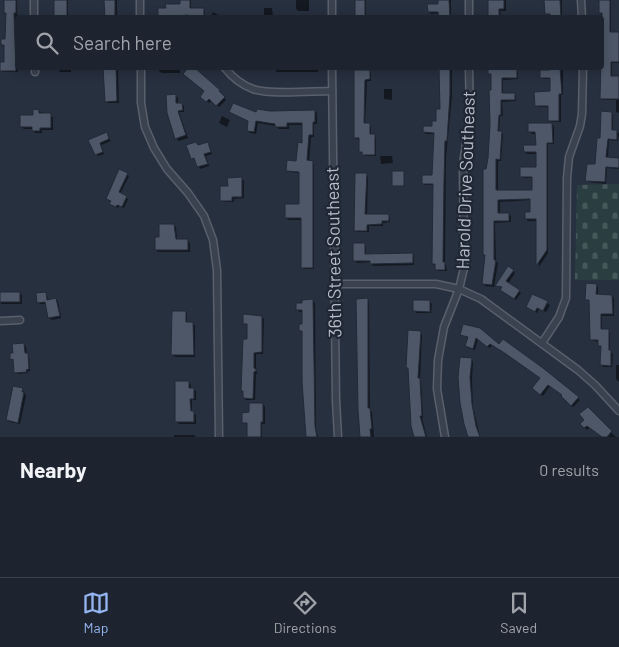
<!DOCTYPE html>
<style>
:root{--surface:#1d242f;--page:#252c37;--text:#f1f3f6;--muted:#a0a4aa;--line:#3b414b;--accent:#94b5f2}
body{margin:0;font-family:Barlow,sans-serif;background:var(--page);color:var(--text)}
.list{margin:0;padding:0;list-style:none}
h2{display:flex;justify-content:space-between;align-items:center;height:65px;margin:0;padding:0 20px;font-size:21px}
h2 small{font-size:16px;font-weight:400;color:var(--muted)}
.icon{flex:none;width:28px;height:28px;fill:none;stroke:currentColor;stroke-width:2;stroke-linecap:round;stroke-linejoin:round}
.map{position:relative;flex:none;width:619px;height:437px;overflow:hidden}
.search{position:absolute;background:var(--surface);box-shadow:0 2px 12px #0003;left:15px;right:15px;top:15px;height:55px;display:flex;align-items:center;gap:12px;box-sizing:border-box;padding:0 18px;border-radius:5px;color:var(--muted);font-size:19px}
.sheet{height:140px;background:var(--surface)}
nav{display:flex;justify-content:space-around;align-items:center;box-sizing:border-box;height:70px;border-top:1px solid var(--line);background:var(--surface);font-size:14px;color:var(--muted)}
nav a{display:grid;justify-items:center;gap:2px}
nav .on{color:var(--accent)}
.map>svg:first-child{display:block}
.cemetery{fill:url(#cemetery-stones)}
.shadow{fill:#0007}
.building{fill:#4d5767;stroke:#222936}
.lines{fill:none;stroke-linecap:round;stroke-linejoin:round}
.minor-casing{stroke:#59606c;stroke-width:9}
.minor{stroke:#3b424f;stroke-width:6}
.labels{text-anchor:middle;stroke-width:4.5;stroke-linejoin:round;paint-order:stroke}
.street-label{font-size:18px;fill:#b7bec9;stroke:#202734}
</style>
<div class="map">
<svg width="619" height="437" viewBox="0 0 619 437">
<defs>
<pattern id="cemetery-stones" width="16" height="16" patternUnits="userSpaceOnUse" patternTransform="scale(1.25)"><rect width="16" height="16" fill="#2a3e41"/><path d="M2 7V4a2 2 0 0 1 4 0v3zM10 15v-3a2 2 0 0 1 4 0v3z" fill="#47585b"/></pattern>
</defs>
<rect width="100%" height="100%" fill="#27303f"/>
<!-- cemetery -->
<path class="cemetery" d="M619 184V280H575L577 185Z"/>
<!-- shadow -->
<g class="shadow">
<path d="M5 0H17L18 72H3L1 70 6 64 4 47 2 45 6 40 7 14 5 13Z"/>
<path d="M56 0H68V15L71 17 56 18Z"/>
<rect x="105" y="0" width="12" height="18"/>
<path d="M181 0H191V9H203L205 11V18H160L167 9 181 5Z"/>
<path d="M293 0H309V11H298L296 9V0Z"/>
<rect x="356" y="0" width="10" height="18"/>
<path d="M440 0H451V18H440V13L431 14 429 12 440 5Z"/>
<path d="M489 0H506V11H500L501 18H489Z"/>
<path d="M546 0H562V18H551V15L546 13Z"/>
<path d="M601 0H611V33H619V63H612V77H619V113L616 112V100H603L601 99Z"/>
<path d="M264 8H272L273 16H264Z"/>
<path d="M213 12 224 18H210Z"/>
<path d="M58 68H71V72H60Z"/>
<path d="M105 68H118L119 103H108L106 101Z"/>
<path d="M159 68H180V73H162L159 71Z"/>
<path d="M190 68H193L219 91 226 100 219 107 212 100 209 103 202 96 205 92 184 74Z"/>
<path d="M274 68H318V72H277Z"/>
<path d="M354 68H366V71L371 73V81H367L365 124 371 126V136L376 138V156H366L363 154 361 152 360 140 355 138Z"/>
<path d="M440 68H452V97L446 157 445 264 446 265 447 271H438L433 263 434 185H425L423 183 433 176 435 134H426L424 132 434 127 438 122 441 110Z"/>
<path d="M490 68H511V70H516L518 72V79L503 80V94H514L516 96V101L502 102 503 116H500L499 132 503 134 501 161H498V191H533V178H524L522 176 538 168 537 154H527L525 152 537 146V134H532L530 132 552 124 554 126V144H548V253L539 267 537 221H528L526 219 531 213V200L500 202V214H509L511 216V222L495 223 496 261 498 263 494 287 485 286 483 284 486 256 487 170 489 159 492 91V76L490 74Z"/>
<path d="M545 68H563V95H561V122H551L549 120V107H539L537 105 552 93V79H543L541 77 545 71Z"/>
<path d="M384 89H392V100L384 99Z"/>
<path d="M176 96 178 98V104H182L184 106V112H179L188 138 179 141 176 138Z"/>
<path d="M38 111 53 117V130H42V133H35L33 129H24L21 127Z"/>
<path d="M314 111 317 113V124H314V137H311L309 162 314 164V269H304L302 267V220H289L286 218 301 205V173L289 172 287 170 297 162 303 144V125H289V129H279L276 126 258 123 256 134 250 133 248 131 249 122 230 112 257 114Z"/>
<path d="M612 113 613 115V131L619 133 618 141 609 140 608 159H619V169L607 168 606 184 589 182 587 180 596 166 601 139Z"/>
<path d="M222 116 230 120 227 127 219 123Z"/>
<path d="M106 134 111 141 101 145 104 154 98 156 90 140Z"/>
<path d="M207 143 212 154 206 156 209 166 200 169 196 160 192 158 199 146Z"/>
<path d="M380 156H392L393 163 381 164Z"/>
<path d="M127 174 129 176 120 194 128 199 124 208 119 206 118 208 111 204Z"/>
<path d="M366 175 368 177 367 215 388 216 390 218V222L383 223V226H369V232H357L356 230Z"/>
<path d="M242 179 244 181V198L234 199V202H224L221 200 229 187Z"/>
<path d="M174 225 176 227 177 240 188 241 190 243V252H158L156 250 160 238Z"/>
<path d="M364 245 366 247V255L412 254 414 256V265L373 266 371 262 357 263 355 260Z"/>
<path d="M513 271 515 273 508 284 521 293 516 300 503 292V288L497 286Z"/>
<path d="M596 285 598 287V296H612L614 298V316H602V331H608L610 333V352L613 354 612 367H603L601 365 602 347 600 345V342L594 341 592 339 590 301 586 299Z"/>
<path d="M0 293H20L22 295V304H1Z"/>
<path d="M45 293 47 295 48 301 56 299 58 301 61 318 52 320 50 318 46 304H40L38 302Z"/>
<path d="M533 296 550 305 546 312 539 309 537 313 527 307Z"/>
<path d="M367 300 369 302 370 410 372 412 374 437H362Z"/>
<path d="M313 301 315 303 316 429 318 437H307L302 332 300 330 303 325V312H300L297 310Z"/>
<path d="M430 302 432 304 431 313H416L414 310Z"/>
<path d="M185 312 187 314V323H192L195 325V357H175L173 355Z"/>
<path d="M261 317 264 319 263 354H256V371L258 373 256 374 255 400H246L244 398 249 325 244 323Z"/>
<path d="M464 325 543 368 580 400 573 407 562 396 564 395 550 386 543 396 535 390 541 378 492 345 490 348 478 339 475 350 468 348 467 346 469 338 461 334Z"/>
<path d="M420 333 422 335 420 380 421 381 423 418H422L427 437H416L410 370 408 368Z"/>
<path d="M24 344 26 347 27 354 29 356 30 371H28V373L18 374 12 359Z"/>
<path d="M471 359 473 362 472 380 473 407 480 437H469L465 423Z"/>
<path d="M616 365H619V382L616 379Z"/>
<path d="M189 382 191 385V389L196 391V400H192V412L196 415V424H179L177 422Z"/>
<path d="M22 389 26 396 20 424 10 422 7 420Z"/>
<path d="M263 404 265 407V424H262V437H248V424L243 422 250 414Z"/>
<path d="M601 423 616 437H604L590 427 587 430 582 424Z"/>
<path d="M174 435H194L196 437H174Z"/>
</g>
<!-- building -->
<g class="building">
<path d="M4 0H16V13H14L16 71H0V62H4V45H1V39H5L6 13H4Z"/>
<path d="M54 0H67V18L54 16Z"/>
<path d="M104 0H115V18H105Z"/>
<path d="M180 0H190V8H204V18H188V15L158 18V8H166L165 4H180Z"/>
<path d="M355 0H365V17L355 18Z"/>
<path d="M438 0H449L450 18H439L438 12H428L427 4H438Z"/>
<path d="M488 0H504V9H499V18H488Z"/>
<path d="M544 0H560L561 18H550V14H545Z"/>
<path d="M599 0H610V32H619V62H611V76H619V99H600L602 13H599Z"/>
<path d="M103 68H116L117 101 105 102Z"/>
<path d="M188 68H195L220 90 219 91 225 97 216 106 209 99 206 102 200 97 204 91 183 74Z"/>
<path d="M439 68H450V94L447 141H445L444 181 443 262H445V270H435V264H432L433 184H422V175H432L434 133 423 132V126H432V121H436V109H440Z"/>
<path d="M488 68 517 69V78H502V93H515V100H501V115H499L498 131H502L500 160 496 159V190H532V177H520V167H536V152H524L523 145H536L535 132H528V123H552L553 143H547V250L536 266V219H525V212H530V199L498 200V213H509V221H494V260H496L492 285 482 284 485 255H483V169H486L488 158 490 124 489 90H491V74H488Z"/>
<path d="M550 68H560L562 94H559V121H548V106H535L534 92 550 91V78H540V70H550Z"/>
<path d="M354 70H370V79L365 80 364 123H370V134H375V155H362V152H359V138H354Z"/>
<path d="M176 94V103H182L183 110 178 111 186 135 175 139 167 113 166 95Z"/>
<path d="M233 103 256 112 257 109 270 111 315 110V122H313V135H309L307 160 313 161V268H301V218H285V204H299V172L286 171 287 160 296 161 298 142 302 143V123H287V127H275V124L256 121 254 132 247 131 248 121 229 112Z"/>
<path d="M33 109 39 110V113H51V128H40V131H32V127H20V115H33Z"/>
<path d="M601 111 612 112V130H617V140L608 139 606 157 619 158V168L606 167 605 182 585 181 587 164H595L597 138H600Z"/>
<path d="M107 132 109 139 100 143 103 152 95 155 88 140Z"/>
<path d="M196 142 198 145 208 142 211 152 204 154 208 164 197 167 194 158 191 159 186 145Z"/>
<path d="M119 169 128 173 119 192 127 196 122 207 117 205 116 207 109 204 111 201 106 199Z"/>
<rect x="392" y="171" width="12" height="15"/>
<path d="M355 173H367L365 214H389V221H382V224L367 225V231H354Z"/>
<path d="M242 177V197H232V201H220V186H228L227 178Z"/>
<path d="M159 224H174L176 239H188V250H155V237H159Z"/>
<path d="M353 243H365V254L413 253V263L370 264V261H353Z"/>
<path d="M508 266 514 270 506 281 520 290 514 299 500 290 502 287 495 286Z"/>
<path d="M586 283 597 284 596 294 612 295 613 314H601V329H609V350H611V366L600 365 601 346H598V340H590L589 300H585Z"/>
<rect x="0" y="292" width="20" height="10"/>
<path d="M46 292 47 300 56 298 60 316 48 318 45 302 37 303 36 293Z"/>
<path d="M532 294 548 301 543 311 537 308 535 312 526 307Z"/>
<path d="M368 298V408H370L372 429H370L371 437H360L358 410 356 299Z"/>
<path d="M313 299 315 426 317 437H306L302 382V331H299V324H302V310H296V303H302V300Z"/>
<path d="M413 300H430V312L413 311Z"/>
<path d="M172 311H186V322H193L194 355H171Z"/>
<path d="M243 314 262 316V352L254 353V368L257 370 254 372 253 399 243 398V391H241L243 339H247V324H243Z"/>
<path d="M463 324 480 328 499 344 503 339 543 368 579 397 571 406 561 396 562 395 548 385 540 395 532 388 540 378 503 352 490 344 487 347 476 338 473 349 465 346 468 337 460 335Z"/>
<path d="M408 330 421 331 418 378H420L422 416H420L426 437H414L411 426 408 368H406Z"/>
<path d="M24 343 25 353H28L29 369 26 370 27 372 14 373 13 359 10 360V353H13L12 344Z"/>
<path d="M460 357 472 358 470 377 472 404 476 426 480 437H468L464 424 460 403 458 377Z"/>
<path d="M175 381H189V388H194V399H190L191 411H194V422H175Z"/>
<path d="M13 386 23 388 22 392H24L18 423 6 420Z"/>
<path d="M249 403H263V422H261V437H247V423H242V413L249 412Z"/>
<path d="M588 407 612 431 607 437H602L587 426 584 428 580 424 584 420 579 414Z"/>
</g>
<g class="lines">
<defs>
<g id="minor">
<path d="M34 0V18"/>
<path d="M140 0V18"/>
<path d="M332 0V18"/>
<path d="M469 0V18"/>
<path d="M581 0 582 18"/>
<path d="M35 68V72"/>
<path d="M141 68V103L145 127 154 148 167 169 188 193 204 216 213 240 217 270 219 437"/>
<path d="M225 68C232 77 242 85 253 89 269 95 313 91 332 91"/>
<path d="M332 68 336 401 338 437"/>
<path d="M334 284H436L459 289 481 299 578 370 595 385 619 411"/>
<path d="M0 321 20 320"/>
<path d="M542 343 559 317 566 298 567 178 569 157 580 126 582 114 583 68"/>
<path d="M445 437 437 389 438 360 444 327 459 289 464 268 463 164 470 118 469 68"/>
</g>
</defs>
<!-- minor casing -->
<use href="#minor" class="minor-casing"/>
<!-- minor -->
<use href="#minor" class="minor"/>
</g>
<g class="labels">
<!-- street labels -->
<g class="street-label">
<text transform="translate(466 180) rotate(-88)" y="6">Harold Drive Southeast</text>
<text transform="translate(334 252) rotate(-91)" y="6">36th Street Southeast</text>
</g>
</g>
</svg>
<div class="search"><svg class="icon" aria-label="search" viewBox="0 0 24 24"><circle cx="10" cy="10" r="6"/><path d="M15 15l6 6"/></svg>Search here</div>
</div>
<section class="sheet">
<h2>Nearby<small>0 results</small></h2>
<ul class="list">
</ul>
</section>
<nav>
<a class="on"><svg class="icon" aria-label="map" viewBox="0 0 24 24"><path d="M3 6l6-2 6 2 6-2v14l-6 2-6-2-6 2zM9 4v14M15 6v14"/></svg>Map</a>
<a><svg class="icon" aria-label="directions" viewBox="0 0 24 24"><path d="M12 3l9 9-9 9-9-9zM9 14v-3h6M13 9l2 2-2 2"/></svg>Directions</a>
<a><svg class="icon" aria-label="saved" viewBox="0 0 24 24"><path d="M7 4h10v16l-5-4-5 4z"/></svg>Saved</a>
</nav>
